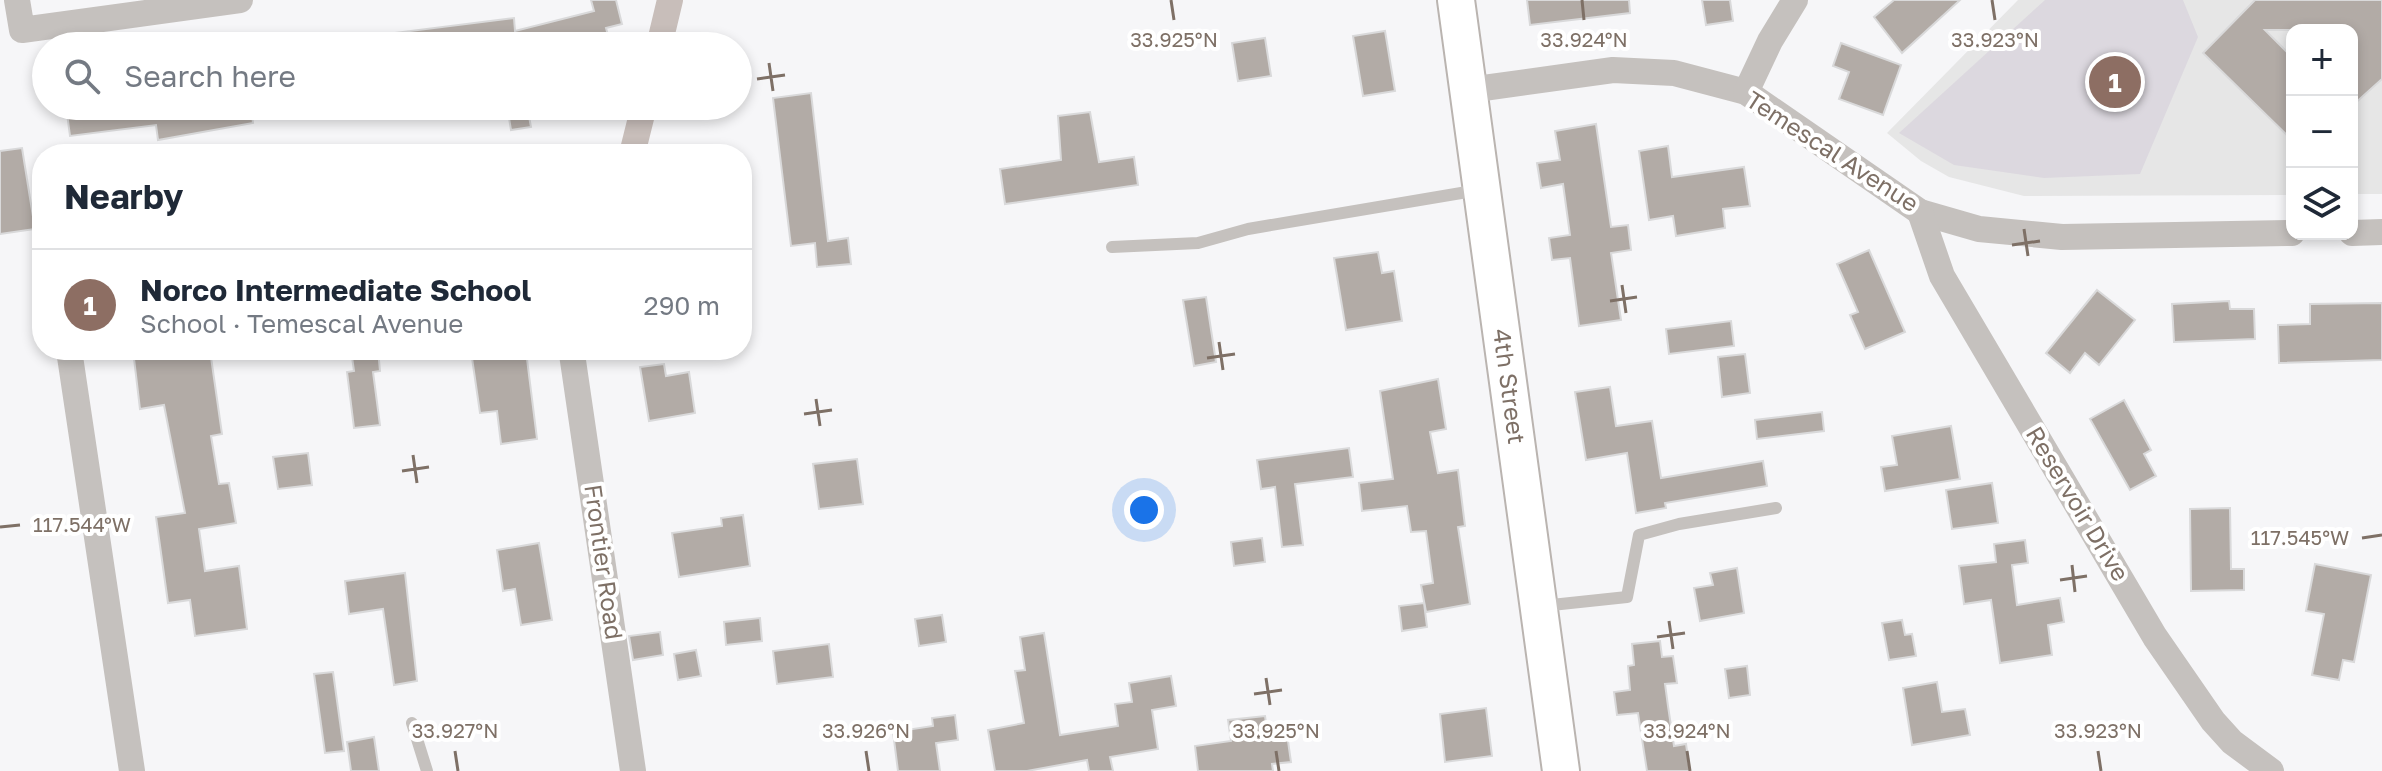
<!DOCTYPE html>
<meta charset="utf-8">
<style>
:root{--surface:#fff;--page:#f2f2f3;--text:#1f2937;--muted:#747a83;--line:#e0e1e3;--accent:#2d687c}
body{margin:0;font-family:"Golos Text",sans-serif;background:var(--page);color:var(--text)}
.controls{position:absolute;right:24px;top:24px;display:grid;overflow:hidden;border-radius:16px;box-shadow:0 4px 12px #0003}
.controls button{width:72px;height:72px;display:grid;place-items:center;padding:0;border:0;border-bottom:2px solid var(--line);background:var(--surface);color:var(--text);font:40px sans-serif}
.you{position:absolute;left:1144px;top:510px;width:28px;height:28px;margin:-20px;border:6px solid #fff;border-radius:50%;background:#1a73e8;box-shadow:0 0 0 12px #1a73e833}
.badge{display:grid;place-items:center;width:52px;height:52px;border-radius:50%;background:var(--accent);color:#fff;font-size:26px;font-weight:700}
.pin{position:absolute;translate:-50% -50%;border:4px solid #fff;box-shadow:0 2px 8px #0006}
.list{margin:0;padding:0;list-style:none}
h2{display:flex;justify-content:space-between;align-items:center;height:104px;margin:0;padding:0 32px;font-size:34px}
h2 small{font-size:26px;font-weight:400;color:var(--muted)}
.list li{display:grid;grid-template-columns:52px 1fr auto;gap:24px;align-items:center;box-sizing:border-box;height:112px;padding:0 32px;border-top:2px solid var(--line)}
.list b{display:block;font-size:30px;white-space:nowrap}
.list p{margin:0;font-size:26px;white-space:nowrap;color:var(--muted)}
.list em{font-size:26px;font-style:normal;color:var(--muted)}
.icon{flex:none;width:44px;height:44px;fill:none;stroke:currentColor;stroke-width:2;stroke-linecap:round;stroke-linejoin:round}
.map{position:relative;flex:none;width:2382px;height:771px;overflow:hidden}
.search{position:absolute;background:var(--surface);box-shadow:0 4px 12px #0003;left:32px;top:32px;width:720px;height:88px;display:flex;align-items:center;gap:20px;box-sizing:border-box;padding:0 28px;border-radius:44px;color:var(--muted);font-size:30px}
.panel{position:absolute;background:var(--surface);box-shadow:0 4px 12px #0003;left:32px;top:144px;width:720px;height:216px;border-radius:32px}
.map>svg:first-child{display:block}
.built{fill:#e6e6e6}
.green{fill:#dcd8df}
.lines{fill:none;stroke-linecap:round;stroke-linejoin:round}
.canal{stroke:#c8beba;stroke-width:26}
.building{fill:#b2aba6;stroke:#d9d9da;stroke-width:2}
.secondary-casing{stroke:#bab4b0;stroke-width:40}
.lane{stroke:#c5c1be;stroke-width:12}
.street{stroke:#c5c1be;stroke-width:26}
.secondary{stroke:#fff;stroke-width:36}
.ticks{fill:none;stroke:#7e7066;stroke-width:3}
.labels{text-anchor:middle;stroke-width:8;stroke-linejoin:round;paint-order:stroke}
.street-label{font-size:24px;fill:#7e7066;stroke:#fff}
.ticks-label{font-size:20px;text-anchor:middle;fill:#7e7066;stroke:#fff;stroke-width:8;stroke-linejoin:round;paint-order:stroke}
</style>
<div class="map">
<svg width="2382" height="771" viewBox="0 0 2382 771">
<rect width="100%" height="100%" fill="#f6f6f8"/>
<!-- built -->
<path class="built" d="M2018 0H2382V194H2352V30H2292V195L2024 196 1949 177 1921 161 1887 133Z"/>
<!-- green -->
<path class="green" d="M2045 0H2183L2198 37 2140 174 2044 178 1954 165 1899 133Z"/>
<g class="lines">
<!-- canal -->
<g class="canal">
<path d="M659 46 670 0"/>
<path d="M632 154 644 106"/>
</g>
</g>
<!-- building -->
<g class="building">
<path d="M591 0H616L622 24 606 28 611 46H395L394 33 514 18 515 31 594 11Z"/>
<path d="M1527 0H1629L1630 13 1530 25Z"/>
<path d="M1702 0H1730L1733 21 1706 25Z"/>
<path d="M1894 0H1960L1902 53 1874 17Z"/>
<path d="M2255 0H2382V79L2352 106V30H2265L2292 57V140L2203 53Z"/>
<path d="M1385 31 1395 91 1363 96 1353 36Z"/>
<path d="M1265 38 1271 76 1238 81 1232 43Z"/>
<path d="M1841 43 1901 65 1883 115 1839 99 1849 72 1833 66Z"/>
<path d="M811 93 828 241 848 238 851 264 817 267 815 243 791 246 773 98Z"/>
<path d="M66 106H251L253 123 158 140 156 125 70 136Z"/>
<path d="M507 106H527L531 127 511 130Z"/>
<path d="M1090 112 1099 162 1134 157 1138 185 1005 204 1000 169 1061 160 1058 116Z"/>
<path d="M1596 124 1611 227 1628 225 1631 250 1611 253 1621 320 1579 326 1570 258 1552 260 1549 238 1570 235 1563 184 1541 188 1537 163 1560 160 1555 131Z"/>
<path d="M1668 146 1672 177 1744 167 1750 206 1723 209 1725 228 1676 236 1673 216 1649 220 1639 151Z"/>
<path d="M22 148 35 229 0 234V151Z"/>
<path d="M1869 250 1905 332 1865 349 1850 315 1858 312 1837 264Z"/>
<path d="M1378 252 1382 273 1394 271 1402 321 1346 330 1334 258Z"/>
<path d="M2097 290 2135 320 2099 365 2085 353 2070 373 2046 353Z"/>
<path d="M1206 297 1216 362 1194 366 1183 300Z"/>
<path d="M2229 301 2230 309H2254L2255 339 2174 342 2172 304Z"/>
<path d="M2382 303V360L2279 363 2278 325 2310 324V304Z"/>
<path d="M1731 321 1734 346 1669 354 1666 329Z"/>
<path d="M133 350H210L222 434 211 436 219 484 229 483 236 523 199 529 205 571 239 566 247 629 195 636 190 600 168 603 156 517 185 513 164 405 140 409Z"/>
<path d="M351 350H378L380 371 373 372 380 425 354 428 347 372 354 371Z"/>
<path d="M526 351 537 439 501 444 497 411 480 413 472 358Z"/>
<path d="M1745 354 1750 393 1722 397 1718 357Z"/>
<path d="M664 364 666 376 689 372 695 413 649 421 640 367Z"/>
<path d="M1438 379 1446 429 1430 432 1438 473 1458 470 1465 526 1458 527 1470 604 1426 612 1421 585 1433 583 1426 531 1411 532 1407 506 1362 511 1359 483 1393 479 1380 391Z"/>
<path d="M1610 387 1616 426 1652 421 1661 478 1763 461 1767 486 1665 503 1666 508 1636 513 1627 453 1586 460 1575 392Z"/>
<path d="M2124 400 2151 450 2144 454 2156 476 2130 490 2090 419Z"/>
<path d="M1822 412 1824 431 1757 439 1755 420Z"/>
<path d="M1951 426 1960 479 1885 491 1881 467 1897 465 1892 436Z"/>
<path d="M1349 448 1353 477 1295 484 1303 545 1282 547 1275 487 1261 489 1257 460Z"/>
<path d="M308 453 312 485 278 489 273 457Z"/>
<path d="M857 459 863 504 819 509 813 464Z"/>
<path d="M1992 483 1998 523 1952 529 1946 490Z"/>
<path d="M2230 508 2231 569H2244V590L2191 591 2190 509Z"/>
<path d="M743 515 750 566 679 577 672 533 722 526 721 518Z"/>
<path d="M1262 538 1265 562 1234 566 1231 542Z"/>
<path d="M2025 540 2028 563 2012 565 2017 605 2060 598 2064 622 2048 625 2052 655 2000 663 1991 600 1964 604 1959 566 1996 562 1994 544Z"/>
<path d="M539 543 552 620 521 625 515 589 503 591 497 550Z"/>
<path d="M2315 564 2371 575 2354 662 2343 660 2339 680 2312 675 2324 614 2306 611Z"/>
<path d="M1737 568 1744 613 1700 621 1694 588 1713 585 1710 573Z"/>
<path d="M405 573 417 681 394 685 383 609 349 614 345 581Z"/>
<path d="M1424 603 1427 627 1402 631 1399 606Z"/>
<path d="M942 615 946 642 919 646 915 619Z"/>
<path d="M760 618 762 641 726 645 724 622Z"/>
<path d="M1902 620 1905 635 1912 634 1916 656 1889 660 1882 623Z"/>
<path d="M660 632 663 655 633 660 629 636Z"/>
<path d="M1044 633 1060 735 1118 726 1115 704 1132 702 1129 683 1171 676 1176 706 1152 710 1158 749 1110 757 1113 771H1089L1087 760 1027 771H995L988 730 1024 723 1015 671 1025 670 1020 637Z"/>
<path d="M1660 641 1662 657 1673 656 1677 683 1665 684 1668 706 1674 746 1686 744 1690 771H1647L1638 713 1617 715 1614 692 1630 690 1628 666 1634 665 1632 644Z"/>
<path d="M829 644 833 677 777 684 773 651Z"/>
<path d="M696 650 701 676 678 680 674 654Z"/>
<path d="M1747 666 1750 695 1729 698 1725 669Z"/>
<path d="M333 672 344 751 325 753 314 674Z"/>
<path d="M1937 682 1942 712 1965 709 1970 735 1912 745 1903 688Z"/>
<path d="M1486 708 1492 756 1445 762 1440 714Z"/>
<path d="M955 715 958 740 936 743 940 771H898L893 732 933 726 932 718Z"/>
<path d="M1265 716 1268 737 1287 734 1291 762 1272 764 1273 771H1198L1195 746 1231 741 1228 720Z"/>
<path d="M374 737 379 771H351L347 742Z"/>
</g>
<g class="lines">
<defs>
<g id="secondary">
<path id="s1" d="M1456 0 1561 771"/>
</g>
</defs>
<!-- secondary casing -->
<use href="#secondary" class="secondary-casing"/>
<!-- lane -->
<g class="lane">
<path d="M1112 247 1198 243 1248 229 1479 190"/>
<path d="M1542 606 1627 597 1639 535 1679 524 1776 508"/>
<path d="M412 723 427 771"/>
</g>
<!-- street -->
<g class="street">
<path d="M17 0 22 30 240 0"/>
<path d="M1469 90 1613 70 1674 73 1746 92 1920 212 1979 229 2062 237 2292 233"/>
<path d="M1746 92 1770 41 1795 0"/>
<path d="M1920 212 1942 276 2155 637 2213 721 2232 742 2271 771"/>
<path d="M2352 233 2382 232"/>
<path d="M69 350 132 771"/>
<path d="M572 354 633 771"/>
</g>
<!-- secondary -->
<use href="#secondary" class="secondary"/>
</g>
<!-- ticks -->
<path class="ticks" d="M1171 0 1174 20M1582 0 1584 20M1992 0 1995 20M769 63 773 91M757 79 785 75M2024 229 2028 256M2012 245 2040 241M1622 285 1626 313M1610 301 1637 297M1219 342 1223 370M1207 358 1235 354M816 399 820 426M804 414 832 410M413 455 417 483M402 471 429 467M0 527 20 525M2362 538 2382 535M2072 565 2075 592M2060 580 2087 576M1669 621 1673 649M1657 637 1685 633M1266 678 1270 705M1254 694 1282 690M455 751 458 771M866 751 869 771M1276 751 1279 771M1687 751 1690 771M2098 751 2101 771"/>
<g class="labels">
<!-- street labels -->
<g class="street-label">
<text transform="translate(1832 152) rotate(33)" y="8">Temescal Avenue</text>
<text dy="8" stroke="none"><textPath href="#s1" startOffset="390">4th Street</textPath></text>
<text transform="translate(2077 504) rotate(59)" y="8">Reservoir Drive</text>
<text transform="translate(603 562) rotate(82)" y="8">Frontier Road</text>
</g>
</g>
<g class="ticks-label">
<text x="1174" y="47">33.925°N</text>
<text x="1584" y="47">33.924°N</text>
<text x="1995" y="47">33.923°N</text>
<text x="82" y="532">117.544°W</text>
<text x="2300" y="545">117.545°W</text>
<text x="455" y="738">33.927°N</text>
<text x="866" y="738">33.926°N</text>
<text x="1276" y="738">33.925°N</text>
<text x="1687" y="738">33.924°N</text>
<text x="2098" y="738">33.923°N</text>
</g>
</svg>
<div class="controls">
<button>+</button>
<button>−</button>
<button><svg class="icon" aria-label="layers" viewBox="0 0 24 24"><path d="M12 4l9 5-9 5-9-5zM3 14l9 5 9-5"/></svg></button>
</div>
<div class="you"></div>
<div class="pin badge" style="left:2115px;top:82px;background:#8d6e63">1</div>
<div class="search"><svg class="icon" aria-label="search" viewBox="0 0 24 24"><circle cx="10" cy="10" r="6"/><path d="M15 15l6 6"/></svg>Search here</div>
<section class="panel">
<h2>Nearby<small></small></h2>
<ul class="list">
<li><span class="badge" style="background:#8d6e63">1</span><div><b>Norco Intermediate School</b><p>School · Temescal Avenue</p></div><em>290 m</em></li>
</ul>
</section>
</div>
